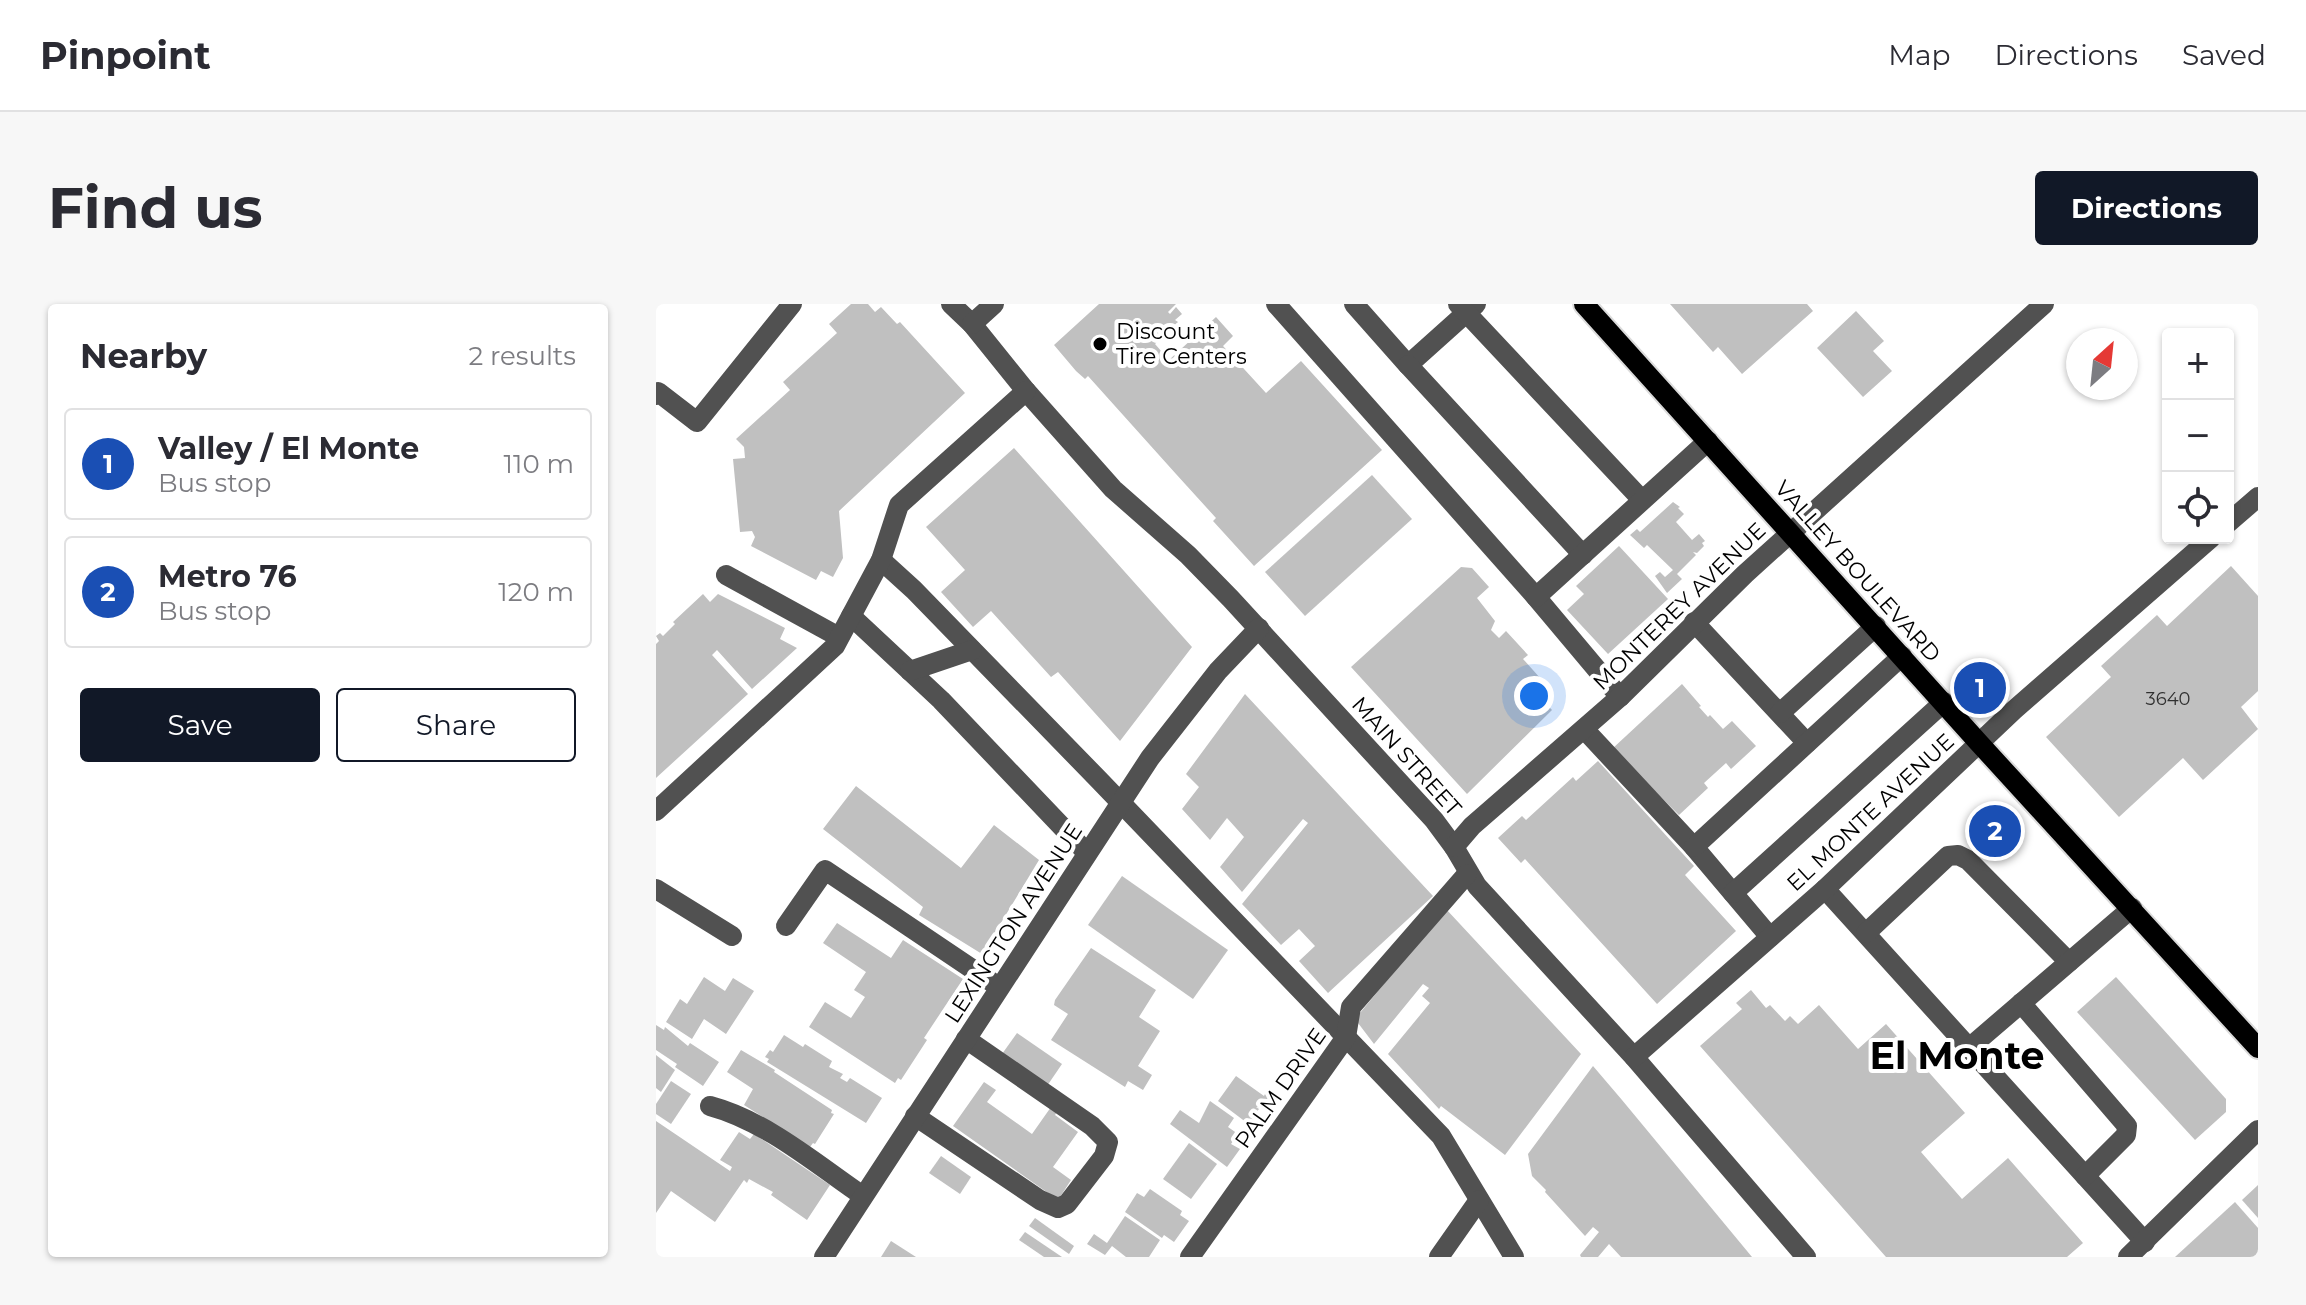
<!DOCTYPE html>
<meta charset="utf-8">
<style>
:root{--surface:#fff;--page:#f7f7f7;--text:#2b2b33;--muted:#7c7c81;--line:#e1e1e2;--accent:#111827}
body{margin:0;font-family:Montserrat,sans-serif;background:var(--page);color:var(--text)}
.controls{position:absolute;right:24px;top:24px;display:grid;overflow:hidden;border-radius:8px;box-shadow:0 2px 6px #0004}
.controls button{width:72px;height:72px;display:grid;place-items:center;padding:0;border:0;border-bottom:2px solid var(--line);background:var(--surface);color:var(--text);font:40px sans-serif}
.compass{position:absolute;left:1410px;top:24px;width:72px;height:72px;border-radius:50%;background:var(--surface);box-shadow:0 2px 6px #0004;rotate:27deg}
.you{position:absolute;left:878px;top:392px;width:28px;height:28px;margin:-20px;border:6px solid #fff;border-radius:50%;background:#1a73e8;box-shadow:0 0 0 12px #1a73e833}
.badge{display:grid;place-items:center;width:52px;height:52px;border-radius:50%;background:var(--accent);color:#fff;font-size:26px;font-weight:700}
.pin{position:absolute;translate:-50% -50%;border:4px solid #fff;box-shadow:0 2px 8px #0006}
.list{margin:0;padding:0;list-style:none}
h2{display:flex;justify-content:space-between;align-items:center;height:104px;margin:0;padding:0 32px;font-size:34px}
h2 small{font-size:26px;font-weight:400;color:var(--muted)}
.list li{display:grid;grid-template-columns:52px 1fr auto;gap:24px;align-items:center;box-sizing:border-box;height:112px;margin:0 16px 16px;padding:0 16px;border:2px solid var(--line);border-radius:8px}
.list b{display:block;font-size:30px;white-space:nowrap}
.list p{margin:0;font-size:26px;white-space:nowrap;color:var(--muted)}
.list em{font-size:26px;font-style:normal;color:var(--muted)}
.actions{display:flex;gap:16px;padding:24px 32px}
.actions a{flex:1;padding:18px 0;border:2px solid var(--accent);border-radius:8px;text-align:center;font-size:28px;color:var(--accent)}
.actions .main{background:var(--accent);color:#fff}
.icon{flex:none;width:44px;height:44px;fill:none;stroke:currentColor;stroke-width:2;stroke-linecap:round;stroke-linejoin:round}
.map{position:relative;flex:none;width:1602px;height:953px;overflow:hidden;border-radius:8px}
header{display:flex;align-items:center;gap:48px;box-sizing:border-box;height:112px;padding:0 40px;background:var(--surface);border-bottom:2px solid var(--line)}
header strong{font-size:38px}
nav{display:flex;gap:44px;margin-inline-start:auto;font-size:28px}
.intro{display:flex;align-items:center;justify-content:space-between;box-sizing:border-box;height:192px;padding:0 48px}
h1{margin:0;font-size:56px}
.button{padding:20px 36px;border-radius:8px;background:var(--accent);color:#fff;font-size:28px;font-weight:700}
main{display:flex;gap:48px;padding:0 48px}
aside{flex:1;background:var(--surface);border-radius:8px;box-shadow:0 2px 6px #0004}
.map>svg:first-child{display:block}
.building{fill:#c0c0c0}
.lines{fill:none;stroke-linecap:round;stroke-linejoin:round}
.major-casing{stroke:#dbdbdb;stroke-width:24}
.minor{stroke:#515151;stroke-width:20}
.major{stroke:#000;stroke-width:20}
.poi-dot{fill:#000;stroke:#fff;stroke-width:3}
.labels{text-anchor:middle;stroke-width:8;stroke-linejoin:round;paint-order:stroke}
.number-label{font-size:18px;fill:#303030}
.poi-label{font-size:22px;fill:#000;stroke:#fff;text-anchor:start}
.street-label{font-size:22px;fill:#000;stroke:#fff}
.town-label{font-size:38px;font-weight:bold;fill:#000;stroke:#fff}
</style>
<header>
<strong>Pinpoint</strong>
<nav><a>Map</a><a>Directions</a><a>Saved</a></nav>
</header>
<div class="intro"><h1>Find us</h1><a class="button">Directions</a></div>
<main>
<aside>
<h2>Nearby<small>2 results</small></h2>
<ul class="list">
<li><span class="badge" style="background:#1a4fb4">1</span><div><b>Valley / El Monte</b><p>Bus stop</p></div><em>110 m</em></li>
<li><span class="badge" style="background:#1a4fb4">2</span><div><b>Metro 76</b><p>Bus stop</p></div><em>120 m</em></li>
</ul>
<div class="actions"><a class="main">Save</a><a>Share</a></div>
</aside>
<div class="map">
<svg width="1602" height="953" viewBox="0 0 1602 953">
<rect width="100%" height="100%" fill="#fff"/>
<!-- building -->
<g class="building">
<path d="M195 0H212L219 8 225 3 241 20 244 18 309 89 183 207 187 254 177 273 165 267 160 276 95 242 99 233 96 227 84 228 77 155 89 154 88 143 80 135 134 86 127 78 181 29 173 20Z"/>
<path d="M443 0H520L512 8 514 10 520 3 526 10 519 16 522 18 499 40 513 56 560 13 577 32 567 42 610 89 645 57 726 146 598 262 557 217 560 214 520 170 432 72 429 75 420 67 398 41Z"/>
<path d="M1014 0H1151L1157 7 1086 70 1062 43 1057 48Z"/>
<path d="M1200 7 1228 37 1217 47 1236 67 1207 93 1161 44Z"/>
<path d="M358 144 536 343 464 437 402 368 395 373 335 307 317 323 285 288 309 266 270 223Z"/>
<path d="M716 171 756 215 649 312 609 268Z"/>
<path d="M1017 198 1024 203 1022 204 1028 210 1020 218 1036 236 1043 230 1049 237 1046 239 1048 242 1041 249 1037 248 1040 251 1021 270 1026 275 1011 289 999 272 1004 268 1009 273 1017 266 991 241 988 244 974 231 981 225 984 228Z"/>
<path d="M963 242 1012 295 952 350 911 306 928 290 920 282Z"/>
<path d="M1575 262 1602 292V387L1585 403 1602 425 1547 476 1527 454 1463 513 1390 433 1455 373 1445 362 1501 311 1511 322Z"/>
<path d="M805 263 816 264 833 283 821 294 839 317 835 326 843 334 850 327 872 351 867 355 885 375 875 384 896 406 811 490 695 363Z"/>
<path d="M47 290 54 298 62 290 129 324 124 335 141 344 96 385 61 346 56 351 92 390 0 474V340L3 337 0 332 4 329 7 332 19 320 17 318Z"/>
<path d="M1026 380 1045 402 1043 403 1052 413 1054 411 1067 425 1076 417 1100 442 1075 465 1070 459 1048 479 1052 484 1023 511 956 445Z"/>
<path d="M589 390 777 592 672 689 643 657 659 642 643 625 625 641 586 600 652 519 647 515 586 588 564 563 588 533 571 514 554 536 526 505 543 483 530 470Z"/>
<path d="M942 457 1038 562 1029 571 1080 627 1001 700 869 555 865 559 842 534 866 512 870 516 917 473 920 477Z"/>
<path d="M200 482 305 564 338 521 383 556 326 650 263 611 267 603 167 525Z"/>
<path d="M466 572 572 646 537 695 432 621Z"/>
<path d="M790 605 925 750 849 851 785 802 783 805 732 750 774 699 766 692 773 684 767 680 718 740 699 715Z"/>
<path d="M181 619 235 654 247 636 307 675 268 734 271 736 245 776 242 774 239 779 153 723 169 698 195 714 209 693 198 686 210 668 167 639Z"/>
<path d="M435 644 500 686 483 713 504 727 482 762 496 771 487 786 472 777 469 783 395 736 412 710 398 701 399 696Z"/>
<path d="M48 673 69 687 77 674 98 687 70 730 48 715 36 735 10 718 24 695 31 700Z"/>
<path d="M1460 673 1570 795V808L1539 836 1421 708Z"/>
<path d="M1095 686 1110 704 1114 701 1129 717 1134 712 1142 720 1163 701 1202 745 1230 720 1309 809 1265 848 1306 895 1352 854 1427 939 1411 953H1230L1044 742 1086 705 1080 699Z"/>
<path d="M0 721 8 726 9 723 32 742 34 739 63 758 47 782 19 763 21 760 0 746Z"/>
<path d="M361 729 406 760 391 782 346 750Z"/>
<path d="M128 731 147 743 149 740 176 757 173 763 187 770 184 774 191 778 194 774 226 794 210 819 111 758 113 755 109 753 114 746 117 748Z"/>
<path d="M85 746 119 766 118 768 176 806 175 809 178 810 159 840 157 839 154 843 88 801 97 785 71 768Z"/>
<path d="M0 751 19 766 5 788 0 784Z"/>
<path d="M937 762 966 796 1096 953H965L953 940 942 953H925L924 951 943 928 937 923 929 932 889 888 890 886 876 872 872 850Z"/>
<path d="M580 772 608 792 609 790 614 794 612 804 600 803 603 805 599 810H595L601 814 595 822 562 797Z"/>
<path d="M15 777 35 790 15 820 0 810V800Z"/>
<path d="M328 778 340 786 331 798 376 830 395 803 401 808 399 811 422 828 397 863 415 876 402 896 297 822Z"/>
<path d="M554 797 578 814 572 823 582 830 575 840 584 845 571 863 514 820 524 806 543 819Z"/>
<path d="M0 817 74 867 76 863 64 856 83 828 94 835 98 830 174 881 151 916 115 891 117 888 93 875 91 879 88 876 59 918 15 887 0 909Z"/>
<path d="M533 839 561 860 535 895 507 875Z"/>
<path d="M285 852 315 873 304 890 273 869Z"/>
<path d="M1602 881V914L1586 896Z"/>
<path d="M494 885 526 907 524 911 533 917 518 938 508 931 506 934 469 908 481 889 488 893Z"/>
<path d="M1579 898 1602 924V953H1519Z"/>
<path d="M469 912 504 936 493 953H470L456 942 449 951 431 940 438 930 451 939Z"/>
<path d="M379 914 418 942 413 950 373 922Z"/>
<path d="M369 928 406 953H388L363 936Z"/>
<path d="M235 937 260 953H225Z"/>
</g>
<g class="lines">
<defs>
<path id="major" d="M928 0 1323 439 1602 744"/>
</defs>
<!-- major casing -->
<use href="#major" class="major-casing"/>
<!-- minor -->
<g class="minor">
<path d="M295 0 316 20 370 87 457 185 532 251 575 295 778 516 798 543 821 582 978 753 1150 953"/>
<path d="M620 0 880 293 964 393"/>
<path d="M698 0 752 61 820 0"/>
<path d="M802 0 986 196"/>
<path d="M316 20 338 0"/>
<path d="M752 61 927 251"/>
<path d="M0 91 2 88 41 118 136 0"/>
<path d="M1572 219 1602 193"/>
<path d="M225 256 258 286 443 476 785 832 858 953"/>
<path d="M70 271 183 333"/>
<path d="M880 293 1052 137"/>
<path d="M195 312 285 396 431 549"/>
<path d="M1038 318 1151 439"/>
<path d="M254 367 316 346"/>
<path d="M1124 409 1220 322"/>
<path d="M928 425 1038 543 1114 633"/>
<path d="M0 507 179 342 225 256 243 201 370 87"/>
<path d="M798 543 816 522 964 393 1089 270 1388 0"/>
<path d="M1038 543 1246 352"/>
<path d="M0 585 76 632"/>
<path d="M1169 585 1489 938"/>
<path d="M1077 589 1288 398"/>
<path d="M130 622 169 566 343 683"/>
<path d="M1210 629 1292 552 1302 551 1312 556 1413 658"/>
<path d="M1365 699 1471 822 1470 831 1429 872"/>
<path d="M1313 744 1476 604"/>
<path d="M978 753 1169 585 1358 406 1555 234"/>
<path d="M54 802C110 817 160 860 207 892"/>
<path d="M259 812 384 896 402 904 411 900 448 852 452 838 436 822 310 735"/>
<path d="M168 953 494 454 562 367 603 324"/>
<path d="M534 953 690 733 695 703 811 570"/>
<path d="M783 953 823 896"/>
<path d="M1472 953 1602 826"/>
</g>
<!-- major -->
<use href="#major" class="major"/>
</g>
<!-- markers -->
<circle class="poi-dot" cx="444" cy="40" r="8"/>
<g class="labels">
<!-- number labels -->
<g class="number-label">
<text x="1512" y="401">3640</text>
</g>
<!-- poi labels -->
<g class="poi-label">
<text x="460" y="35">Discount<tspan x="460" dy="25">Tire Centers</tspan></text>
</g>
<!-- street labels -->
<g class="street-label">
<text transform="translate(1202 267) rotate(48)" y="8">VALLEY BOULEVARD</text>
<text transform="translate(1023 302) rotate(-44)" y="8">MONTEREY AVENUE</text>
<text transform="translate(751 452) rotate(48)" y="8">MAIN STREET</text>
<text transform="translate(1214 508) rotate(-43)" y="8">EL MONTE AVENUE</text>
<text transform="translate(357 619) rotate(-57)" y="8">LEXINGTON AVENUE</text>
<text transform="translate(624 784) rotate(-55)" y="8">PALM DRIVE</text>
</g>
<!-- town labels -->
<g class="town-label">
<text x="1301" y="765">El Monte</text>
</g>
</g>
</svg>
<div class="controls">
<button>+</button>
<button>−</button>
<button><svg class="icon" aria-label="locate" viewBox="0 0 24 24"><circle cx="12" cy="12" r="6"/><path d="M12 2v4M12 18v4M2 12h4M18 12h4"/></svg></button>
</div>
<svg class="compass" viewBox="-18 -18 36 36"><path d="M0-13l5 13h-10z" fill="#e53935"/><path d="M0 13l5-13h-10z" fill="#7c7c81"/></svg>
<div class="you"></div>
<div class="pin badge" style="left:1324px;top:384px;background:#1a4fb4">1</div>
<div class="pin badge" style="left:1339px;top:527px;background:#1a4fb4">2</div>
</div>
</main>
